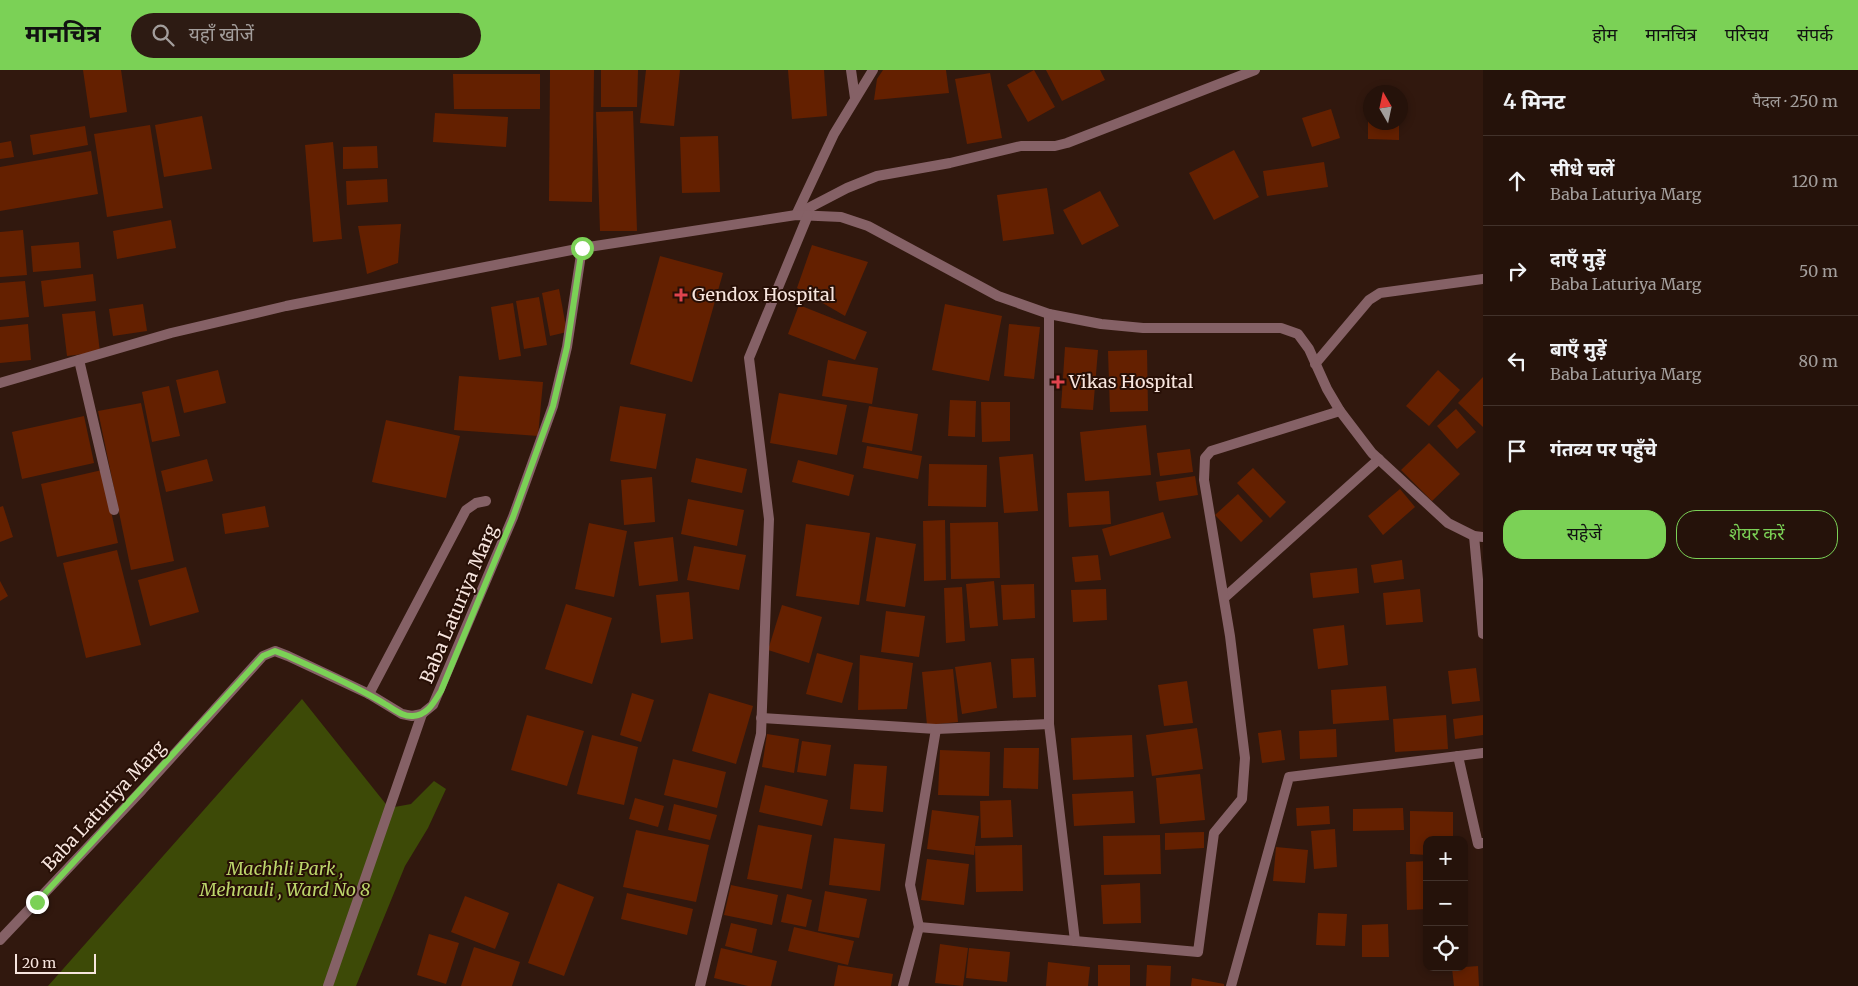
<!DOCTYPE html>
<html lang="hi">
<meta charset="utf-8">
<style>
:root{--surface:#25120a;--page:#2d1b13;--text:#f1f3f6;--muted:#a39e9c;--line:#42322b;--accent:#7bd156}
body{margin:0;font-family:Merriweather,"Noto Sans Devanagari",serif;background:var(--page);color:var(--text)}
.controls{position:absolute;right:15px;bottom:15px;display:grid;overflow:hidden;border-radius:10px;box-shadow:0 2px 8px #0003}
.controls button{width:45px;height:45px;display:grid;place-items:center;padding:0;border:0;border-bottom:1px solid var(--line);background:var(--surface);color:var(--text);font:25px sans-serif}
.compass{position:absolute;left:1363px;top:15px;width:45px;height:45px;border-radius:50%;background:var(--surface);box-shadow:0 2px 8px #0003;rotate:351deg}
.scale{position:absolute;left:15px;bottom:12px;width:81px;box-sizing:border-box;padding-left:5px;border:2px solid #f7e5de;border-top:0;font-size:14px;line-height:18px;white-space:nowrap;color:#f7e5de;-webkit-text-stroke:4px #270f06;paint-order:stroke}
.stop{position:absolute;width:15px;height:15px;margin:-11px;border:4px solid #7bd156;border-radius:50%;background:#fff}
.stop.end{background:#7bd156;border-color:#fff;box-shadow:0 1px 5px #0008}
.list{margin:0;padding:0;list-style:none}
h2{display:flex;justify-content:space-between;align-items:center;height:65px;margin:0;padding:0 20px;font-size:21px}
h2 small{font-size:16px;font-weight:400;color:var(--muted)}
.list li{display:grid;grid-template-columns:32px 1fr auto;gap:15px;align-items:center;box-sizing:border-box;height:90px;padding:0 20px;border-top:1px solid var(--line)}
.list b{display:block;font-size:19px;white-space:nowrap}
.list p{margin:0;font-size:16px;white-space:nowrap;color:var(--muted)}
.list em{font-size:16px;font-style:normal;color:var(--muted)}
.actions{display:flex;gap:10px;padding:15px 20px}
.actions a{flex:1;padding:11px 0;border:1px solid var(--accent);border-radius:20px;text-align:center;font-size:18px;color:var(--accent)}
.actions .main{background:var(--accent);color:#111}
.icon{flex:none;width:28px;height:28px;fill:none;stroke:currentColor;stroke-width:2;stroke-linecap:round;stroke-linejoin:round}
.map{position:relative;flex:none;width:1483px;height:916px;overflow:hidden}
header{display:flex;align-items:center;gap:30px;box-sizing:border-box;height:70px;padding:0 25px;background:var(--accent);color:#111}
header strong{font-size:24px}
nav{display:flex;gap:28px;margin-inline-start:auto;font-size:18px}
.search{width:350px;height:45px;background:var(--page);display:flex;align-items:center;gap:12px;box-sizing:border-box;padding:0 18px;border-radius:28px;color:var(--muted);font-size:19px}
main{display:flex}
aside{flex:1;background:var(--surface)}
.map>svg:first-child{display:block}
.green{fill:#3d4a07}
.building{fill:#642000}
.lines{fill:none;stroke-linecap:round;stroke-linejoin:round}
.street{stroke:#856166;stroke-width:10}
.route{stroke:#7bd156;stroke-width:6}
.health-dot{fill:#e0444e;stroke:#270f06;stroke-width:2}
.labels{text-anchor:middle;stroke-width:4;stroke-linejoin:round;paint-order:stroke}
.poi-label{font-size:18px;fill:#f7e5de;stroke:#270f06;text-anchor:start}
.street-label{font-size:18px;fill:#f7e5de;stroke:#270f06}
.park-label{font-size:18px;font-style:italic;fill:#bcd66b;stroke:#270f06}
</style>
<header>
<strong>मानचित्र</strong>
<div class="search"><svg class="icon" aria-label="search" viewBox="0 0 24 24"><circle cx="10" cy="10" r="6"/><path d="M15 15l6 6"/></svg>यहाँ खोजें</div>
<nav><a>होम</a><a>मानचित्र</a><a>परिचय</a><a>संपर्क</a></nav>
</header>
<main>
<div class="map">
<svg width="1483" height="916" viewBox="0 0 1483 916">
<rect width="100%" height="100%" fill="#31180e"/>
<!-- green -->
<path class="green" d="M302 629 389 738 411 734 434 711 446 719 428 758 405 796 356 916H48Z"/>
<!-- building -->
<g class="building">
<path d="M83 0H121L127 42 90 48Z"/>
<path d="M550 0H594L592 132 549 131Z"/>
<path d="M601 0H638L637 37H601Z"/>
<path d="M646 0H680L674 56 640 53Z"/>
<path d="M788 0H824L827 46 792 49Z"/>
<path d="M883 0H946L949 23 874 30 877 9Z"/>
<path d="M1034 0 1055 37 1028 52 1007 15Z"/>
<path d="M1046 0H1100L1105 10 1062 31Z"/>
<path d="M990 3 1002 68 967 74 955 9Z"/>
<path d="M453 4H540V39H454Z"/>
<path d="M1368 33H1370V52H1399V70L1368 69Z"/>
<path d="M1331 39 1340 68 1312 77 1302 48Z"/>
<path d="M633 41 637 161H600L596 42Z"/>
<path d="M435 43 508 47 506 77 433 72Z"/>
<path d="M202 46 212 99 164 107 155 55Z"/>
<path d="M150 55 163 138 107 147 94 64Z"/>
<path d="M85 56 88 75 33 85 30 65Z"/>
<path d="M718 66 720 122 682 123 680 67Z"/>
<path d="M11 71 14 87 0 89V73Z"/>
<path d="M333 72 342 169 313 172 305 75Z"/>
<path d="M377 76 378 98 343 99V77Z"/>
<path d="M1234 80 1259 127 1214 150 1189 103Z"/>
<path d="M91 81 98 124 0 141V97Z"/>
<path d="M1324 92 1328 117 1267 126 1263 101Z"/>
<path d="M387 109 388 132 347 135 346 111Z"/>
<path d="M1047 118 1054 164 1003 171 997 125Z"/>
<path d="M1100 121 1119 156 1082 175 1063 140Z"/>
<path d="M171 150 176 178 117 189 113 161Z"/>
<path d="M401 154 398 193 367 204 358 156Z"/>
<path d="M23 160 27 205 0 207V162Z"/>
<path d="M79 172 81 198 33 202 31 176Z"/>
<path d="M812 175 868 192 845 246 797 218Z"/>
<path d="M660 186 723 203 692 312 630 294Z"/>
<path d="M93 204 96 231 44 237 41 211Z"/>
<path d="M25 211 29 247 0 250V213Z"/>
<path d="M559 219 567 262 550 266 542 223Z"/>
<path d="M539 227 547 275 524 279 516 231Z"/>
<path d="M513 233 521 286 499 290 491 237Z"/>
<path d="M143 234 147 261 113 266 109 239Z"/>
<path d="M945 234 1002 246 989 311 932 300Z"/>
<path d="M799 235 867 262 855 290 788 264Z"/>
<path d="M95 241 100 282 67 286 62 244Z"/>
<path d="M28 254 31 290 0 293V257Z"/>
<path d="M1009 254 1040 257 1034 309 1004 306Z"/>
<path d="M1065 277 1098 280 1093 340 1061 338Z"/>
<path d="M1147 280 1148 341 1110 342 1108 281Z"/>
<path d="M828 290 878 298 872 334 822 326Z"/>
<path d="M218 300 226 333 184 343 176 310Z"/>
<path d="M1438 300 1460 320 1429 356 1406 336Z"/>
<path d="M459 306 543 312 538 366 454 360Z"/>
<path d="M1483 307V357L1458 333Z"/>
<path d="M169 316 180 366 152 372 142 322Z"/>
<path d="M779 323 847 335 837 385 770 373Z"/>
<path d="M950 330 976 331 975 367 948 366Z"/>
<path d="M981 332H1010V371L982 372Z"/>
<path d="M141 333 174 491 131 500 98 341Z"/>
<path d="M620 336 666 344 656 399 610 391Z"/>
<path d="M869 336 918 344 912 381 862 372Z"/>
<path d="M1456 339 1476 362 1457 379 1437 356Z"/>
<path d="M84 346 94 393 22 409 12 362Z"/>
<path d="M386 350 460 366 446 428 372 412Z"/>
<path d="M1146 355 1151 405 1085 411 1080 362Z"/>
<path d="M1429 373 1460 404 1432 431 1401 400Z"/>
<path d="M867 376 922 386 918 409 863 398Z"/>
<path d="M1190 379 1193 402 1160 406 1157 383Z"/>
<path d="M1033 384 1038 441 1004 443 999 387Z"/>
<path d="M696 388 747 399 742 423 691 412Z"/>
<path d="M207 389 213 411 166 422 161 401Z"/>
<path d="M798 390 854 405 849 426 792 412Z"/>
<path d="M929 394 987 395 986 437 928 436Z"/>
<path d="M1253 398 1286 432 1270 448 1237 413Z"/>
<path d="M102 400 118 473 57 487 41 414Z"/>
<path d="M1195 406 1198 425 1159 431 1156 412Z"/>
<path d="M652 407 655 452 624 455 621 410Z"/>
<path d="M1400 419 1415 437 1383 465 1368 446Z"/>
<path d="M1109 421 1111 454 1069 457 1067 423Z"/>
<path d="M1238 424 1263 451 1241 472 1215 445Z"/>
<path d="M688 429 744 440 737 476 681 464Z"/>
<path d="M3 436 13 467 0 472V437Z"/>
<path d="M265 436 269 457 225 464 222 444Z"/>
<path d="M1163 442 1171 468 1110 486 1102 459Z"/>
<path d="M945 450 946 510 924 511 923 451Z"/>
<path d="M998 452 1000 508 951 509 950 453Z"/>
<path d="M589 453 627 461 614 527 575 519Z"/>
<path d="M806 454 870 463 859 535 796 526Z"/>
<path d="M673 467 678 511 639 516 634 472Z"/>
<path d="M876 467 916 474 905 537 866 531Z"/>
<path d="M694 476 746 485 739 520 687 510Z"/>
<path d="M117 480 141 575 86 588 63 493Z"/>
<path d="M1098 485 1101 510 1075 512 1072 487Z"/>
<path d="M1402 490 1404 509 1374 513 1371 495Z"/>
<path d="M186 497 199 542 150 556 138 510Z"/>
<path d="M1357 498 1359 523 1313 528 1310 503Z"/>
<path d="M0 511 8 526 0 531Z"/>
<path d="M994 511 998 556 970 558 966 514Z"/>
<path d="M1034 514 1035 548 1003 550 1001 515Z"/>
<path d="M962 517 965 571 946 573 944 518Z"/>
<path d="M1106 519 1107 550 1073 552 1071 520Z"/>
<path d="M1420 519 1423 552 1386 555 1383 523Z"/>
<path d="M689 522 693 569 661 573 656 525Z"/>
<path d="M566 534 612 548 592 614 545 599Z"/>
<path d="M782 535 822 547 809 593 768 580Z"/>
<path d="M886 541 925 546 919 587 881 582Z"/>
<path d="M1344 555 1348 595 1318 599 1313 559Z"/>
<path d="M817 583 853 593 842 633 806 624Z"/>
<path d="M860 585 913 593 907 639 858 640Z"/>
<path d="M1034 588 1036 627 1013 628 1011 589Z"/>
<path d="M991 592 997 638 962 644 955 597Z"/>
<path d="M1476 598 1480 631 1452 634 1448 601Z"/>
<path d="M953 599 958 652 927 655 922 602Z"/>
<path d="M1187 611 1193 653 1164 656 1158 615Z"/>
<path d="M1386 616 1389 650 1333 654 1331 620Z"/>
<path d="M632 623 654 630 641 672 620 665Z"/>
<path d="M709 623 753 636 736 694 692 681Z"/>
<path d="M527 645 584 661 567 716 511 700Z"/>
<path d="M1446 645 1448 679 1395 682 1393 649Z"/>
<path d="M1483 645V665L1455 669 1453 649Z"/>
<path d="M1197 658 1203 699 1152 706 1146 665Z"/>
<path d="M1336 659 1337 687 1300 689 1299 661Z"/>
<path d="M1281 660 1285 690 1262 693 1258 663Z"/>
<path d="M767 664 799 669 794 703 762 697Z"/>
<path d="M592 665 638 677 624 735 577 724Z"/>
<path d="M1132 665 1134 707 1073 710 1071 668Z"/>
<path d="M802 671 831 675 826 706 797 702Z"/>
<path d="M1004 678H1039L1038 719 1003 718Z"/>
<path d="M940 680 990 682 989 726 938 725Z"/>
<path d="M673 689 726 702 717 738 664 725Z"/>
<path d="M854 694 887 696 883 742 850 739Z"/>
<path d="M1200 704 1205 750 1160 754 1156 708Z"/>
<path d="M765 715 828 730 822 756 759 742Z"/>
<path d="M1133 721 1135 753 1074 756 1072 724Z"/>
<path d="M635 728 664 736 658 757 629 749Z"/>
<path d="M1011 730 1013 767 981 768 980 731Z"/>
<path d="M674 734 717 745 710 770 668 760Z"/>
<path d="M1329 736 1330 754 1297 756 1296 738Z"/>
<path d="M1403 738 1404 760 1353 761V739Z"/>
<path d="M932 740 979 746 975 776 1022 775 1023 821 976 822 975 776 974 785 927 779Z"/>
<path d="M1410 741 1453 742V770H1427V785L1410 784Z"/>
<path d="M758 755 812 765 802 819 747 809Z"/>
<path d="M1335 759 1337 797 1314 799 1311 761Z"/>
<path d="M636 760 709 775 696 832 623 817Z"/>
<path d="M1204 762V778L1165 780V763Z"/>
<path d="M1160 765 1161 804 1104 805 1103 766Z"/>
<path d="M834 768 885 774 880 821 829 815Z"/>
<path d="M1276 777 1308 780 1305 813 1273 811Z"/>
<path d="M927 789 969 794 964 835 921 830Z"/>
<path d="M1427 791V839L1407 840 1406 792Z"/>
<path d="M558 813 594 827 564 906 528 893Z"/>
<path d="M1140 813 1141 853 1103 854 1101 815Z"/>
<path d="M731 815 778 825 772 855 724 845Z"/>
<path d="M825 821 867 829 859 868 818 861Z"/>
<path d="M627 823 693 839 687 865 621 849Z"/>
<path d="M787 824 812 830 806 857 781 852Z"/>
<path d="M465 826 509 843 495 879 451 862Z"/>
<path d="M1318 843 1347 844 1345 876 1316 875Z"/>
<path d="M731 853 757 859 752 883 725 876Z"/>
<path d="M1388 854 1389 887H1362V855Z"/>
<path d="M794 857 854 871 848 895 788 881Z"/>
<path d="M429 864 459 873 446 914 417 905Z"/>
<path d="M940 874 968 878 963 916 935 913Z"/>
<path d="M474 877 520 892 512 916H461Z"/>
<path d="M721 878 777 891 771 916H748L714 908Z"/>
<path d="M969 878 1010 882 1007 912 966 908Z"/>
<path d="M1048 892 1090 897 1088 916H1046Z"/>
<path d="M838 895 893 904 891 916H834Z"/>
<rect x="1098" y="895" width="32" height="21"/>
<path d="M1147 895 1171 896 1170 916H1146Z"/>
<path d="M1478 896 1479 916H1454L1452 898Z"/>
<path d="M1192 908 1224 914V916H1191Z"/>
</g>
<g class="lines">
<!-- street -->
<g class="street">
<path d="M851 0 855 28"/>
<path d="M797 144 847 118 877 106 950 93 1021 76H1055L1067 73 1255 0"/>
<path d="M796 145 834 64 873 0"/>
<path d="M1049 244V654L1075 871"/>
<path d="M79 290 114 440"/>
<path d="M1315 294 1369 230 1380 223 1483 209"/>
<path d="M0 313 171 263 286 236 582 178 796 145 841 147 868 156 998 226 1049 244 1101 254 1143 258H1281L1298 264 1309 279 1327 319 1340 341 1372 383 1448 453 1474 466 1483 467"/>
<path d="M1474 466 1483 564"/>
<path d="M1224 528 1379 389"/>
<path d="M369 624 466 440 476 433 486 431"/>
<path d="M761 648 936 659 1049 654"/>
<path d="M1458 686 1478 774 1483 773"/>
<path d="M919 857 1198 882 1214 763 1242 729 1245 688 1230 566 1204 410 1205 388 1211 381 1340 341"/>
<path d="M0 870 142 720 263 586 275 581 288 586 369 624 402 644 412 646 422 644 433 635 513 447 553 336 567 277 582 178"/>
<path d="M328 916 422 644"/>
<path d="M700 916 761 664 769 449 749 288 808 145"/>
<path d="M903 916 919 857 910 815 936 659"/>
<path d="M1231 916 1289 707 1483 683"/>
</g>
</g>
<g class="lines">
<!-- route -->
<path class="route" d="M37 832 263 586 275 581 288 586C320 601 354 615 385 634 394 639 403 647 413 646 428 645 434 632 441 621L513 447 553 336 567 277 582 178"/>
</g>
<!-- markers -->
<g class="health-dot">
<path d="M678.5 217.5h5v5h5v5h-5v5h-5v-5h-5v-5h5z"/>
<path d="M1055.5 304.5h5v5h5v5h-5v5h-5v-5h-5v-5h5z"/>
</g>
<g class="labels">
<!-- poi labels -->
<g class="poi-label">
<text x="692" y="231">Gendox Hospital</text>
<text x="1069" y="318">Vikas Hospital</text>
</g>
<!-- street labels -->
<g class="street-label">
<text transform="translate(459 534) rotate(-67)" y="6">Baba Laturiya Marg</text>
<text transform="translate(104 736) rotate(-47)" y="6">Baba Laturiya Marg</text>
</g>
<!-- park labels -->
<g class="park-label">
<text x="285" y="805">Machhli Park ,<tspan x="285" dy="21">Mehrauli , Ward No 8</tspan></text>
</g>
</g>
</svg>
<div class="controls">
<button>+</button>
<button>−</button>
<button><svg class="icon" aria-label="locate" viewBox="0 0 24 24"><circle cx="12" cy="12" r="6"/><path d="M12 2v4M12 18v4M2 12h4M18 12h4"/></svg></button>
</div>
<svg class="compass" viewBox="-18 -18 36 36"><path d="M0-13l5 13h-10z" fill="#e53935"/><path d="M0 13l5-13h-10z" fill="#a39e9c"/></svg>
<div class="scale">20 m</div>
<div class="stop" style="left:582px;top:178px"></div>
<div class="stop end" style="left:37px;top:832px"></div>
</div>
<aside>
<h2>4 मिनट<small>पैदल · 250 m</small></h2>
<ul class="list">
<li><svg class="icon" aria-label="ahead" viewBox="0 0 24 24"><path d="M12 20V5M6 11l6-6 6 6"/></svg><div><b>सीधे चलें</b><p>Baba Laturiya Marg</p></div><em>120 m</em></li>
<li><svg class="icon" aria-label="right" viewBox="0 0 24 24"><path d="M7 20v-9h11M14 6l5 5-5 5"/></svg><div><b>दाएँ मुड़ें</b><p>Baba Laturiya Marg</p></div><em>50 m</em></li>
<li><svg class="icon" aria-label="left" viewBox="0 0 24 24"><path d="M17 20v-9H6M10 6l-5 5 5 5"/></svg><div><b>बाएँ मुड़ें</b><p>Baba Laturiya Marg</p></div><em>80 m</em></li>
<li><svg class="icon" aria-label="arrive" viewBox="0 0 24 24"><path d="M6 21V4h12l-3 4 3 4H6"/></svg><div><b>गंतव्य पर पहुँचे</b></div></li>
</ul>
<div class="actions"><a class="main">सहेजें</a><a>शेयर करें</a></div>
</aside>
</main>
